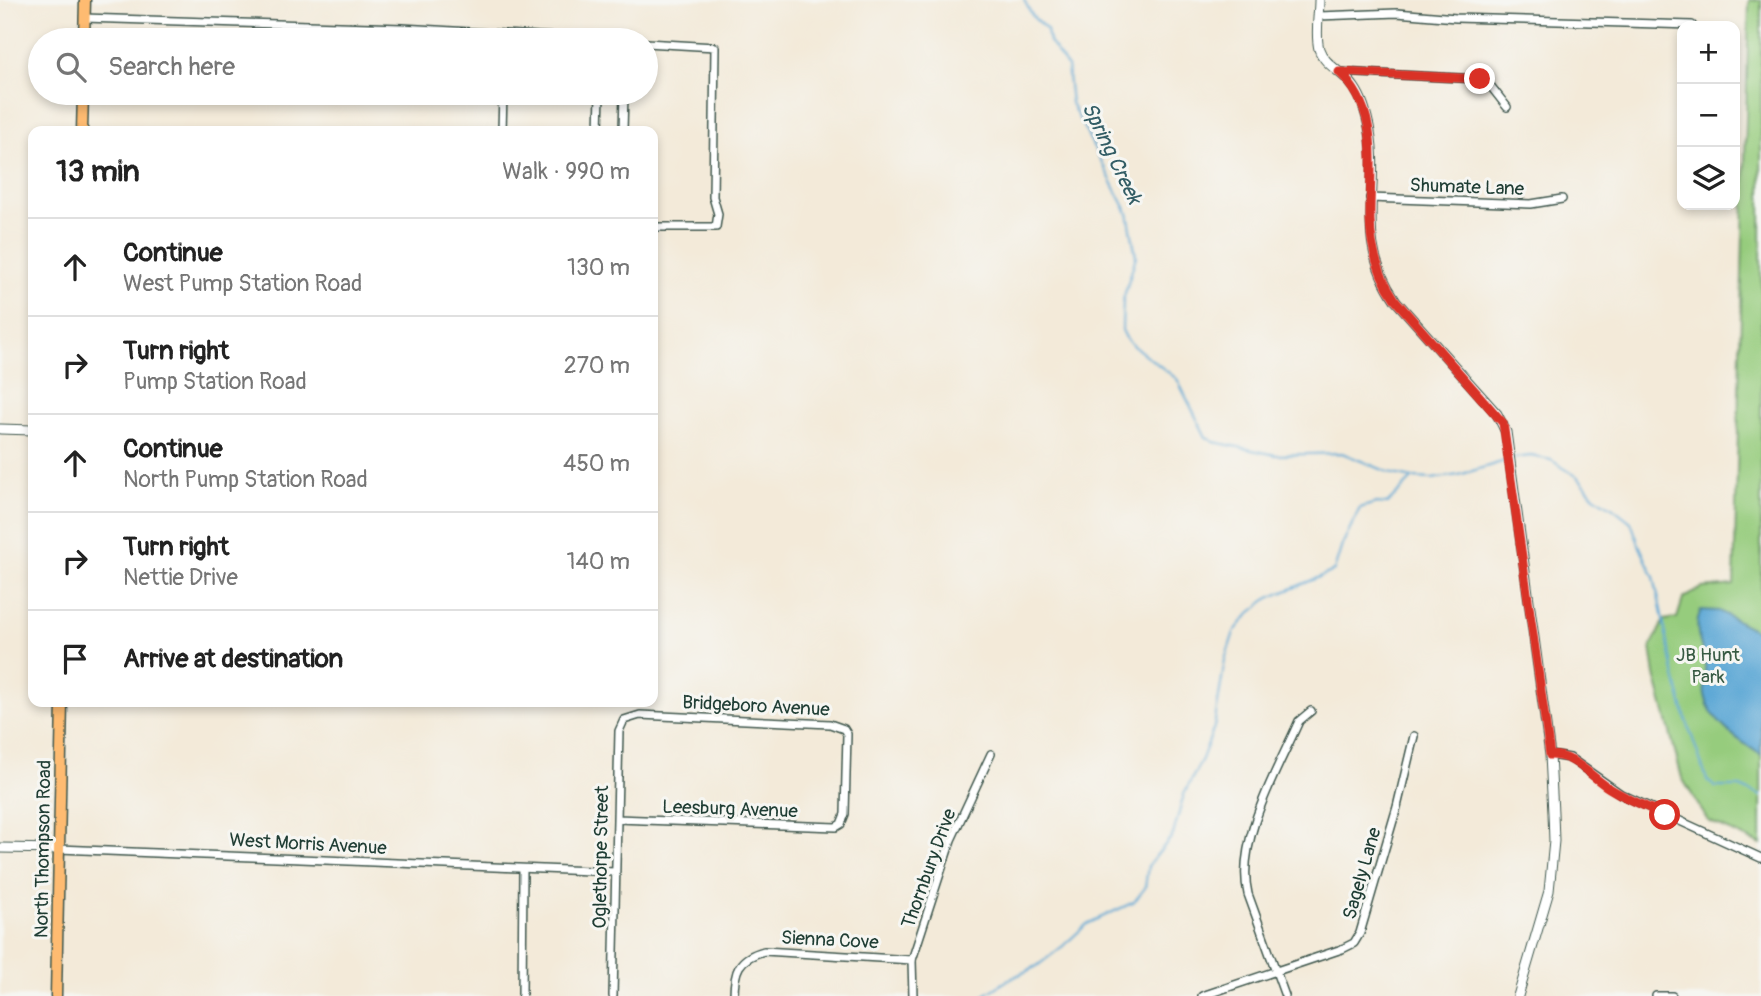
<!DOCTYPE html>
<meta charset="utf-8">
<style>
:root{--surface:#fff;--page:#f6f6f6;--text:#222;--muted:#767676;--line:#e0e0e0}
body{margin:0;font-family:Pangolin,sans-serif;background:var(--page);color:var(--text)}
.controls{position:absolute;right:21px;top:21px;display:grid;overflow:hidden;border-radius:14px;box-shadow:0 4px 10px #0003}
.controls button{width:63px;height:63px;display:grid;place-items:center;padding:0;border:0;border-bottom:2px solid var(--line);background:var(--surface);color:var(--text);font:35px sans-serif}
.stop{position:absolute;width:21px;height:21px;margin:-16px;border:5px solid #d93025;border-radius:50%;background:#fff}
.stop.end{background:#d93025;border-color:#fff;box-shadow:0 2px 7px #0008}
.list{margin:0;padding:0;list-style:none}
h2{display:flex;justify-content:space-between;align-items:center;height:91px;margin:0;padding:0 28px;font-size:30px}
h2 small{font-size:23px;font-weight:400;color:var(--muted)}
.list li{display:grid;grid-template-columns:46px 1fr auto;gap:21px;align-items:center;box-sizing:border-box;height:98px;padding:0 28px;border-top:2px solid var(--line)}
.list b{display:block;font-size:26px;white-space:nowrap}
.list p{margin:0;font-size:23px;white-space:nowrap;color:var(--muted)}
.list em{font-size:23px;font-style:normal;color:var(--muted)}
.icon{flex:none;width:38px;height:38px;fill:none;stroke:currentColor;stroke-width:2;stroke-linecap:round;stroke-linejoin:round}
.map{position:relative;flex:none;width:1761px;height:996px;overflow:hidden}
.search{position:absolute;background:var(--surface);box-shadow:0 4px 10px #0003;left:28px;top:28px;width:630px;height:77px;display:flex;align-items:center;gap:18px;box-sizing:border-box;padding:0 24px;border-radius:38px;color:var(--muted);font-size:26px}
.panel{position:absolute;background:var(--surface);box-shadow:0 4px 10px #0003;left:28px;top:126px;width:630px;height:581px;border-radius:14px}
.map>svg:first-child{display:block}
.green{fill:#96cc7d;stroke:#5a8458;stroke-width:2}
.water{fill:#5ea9d6;stroke:#3e7385;stroke-width:2}
.lines{fill:none;stroke-linecap:round;stroke-linejoin:round}
.stream{stroke:#5ea9d6;stroke-width:2}
.minor-casing{stroke:#3f574d;stroke-width:10}
.tertiary-casing{stroke:#3f574d;stroke-width:11}
.primary-casing{stroke:#3f574d;stroke-width:13}
.minor{stroke:#fff;stroke-width:7}
.tertiary{stroke:#fff;stroke-width:9}
.primary{stroke:#febb71;stroke-width:10}
.route{stroke:#d93025;stroke-width:9}
.labels{text-anchor:middle;stroke-width:6;stroke-linejoin:round;paint-order:stroke}
.street-label{font-size:19px;fill:#1f3d34;stroke:#f6f6f2}
.park-label{font-size:19px;fill:#375a43;stroke:#f6f6f2}
.water-label{font-size:21px;font-style:italic;fill:#325d65;stroke:#f6f6f2}
</style>
<div class="map">
<svg width="1761" height="996" viewBox="0 0 1761 996">
<rect width="100%" height="100%" fill="#f6f6f2"/>
<filter id="ink" filterUnits="userSpaceOnUse"><feTurbulence type="fractalNoise" baseFrequency=".0143" numOctaves="2"/><feDisplacementMap in="SourceGraphic" scale="14" xChannelSelector="R" yChannelSelector="G"/><feConvolveMatrix kernelMatrix="1 2 1 2 8 2 1 2 1" color-interpolation-filters="sRGB"/></filter>
<filter id="wash" filterUnits="userSpaceOnUse"><feTurbulence type="fractalNoise" baseFrequency=".00686" numOctaves="4" result="noise"/><feDisplacementMap in="SourceGraphic" scale="28" xChannelSelector="R" yChannelSelector="G"/><feGaussianBlur stdDeviation="1.57" result="paint"/><feColorMatrix in="noise" values="0 0 0 0 0 0 0 0 0 0 0 0 0 0 0 0 0 1.4 0 .05"/><feComposite in="paint" operator="in"/></filter>
<g filter="url(#wash)">
<rect width="100%" height="100%" fill="#f3ead9"/>
<!-- green -->
<path class="green" d="M1749 0H1761V845L1708 821 1682 778 1655 675 1651 647 1664 620 1677 618 1683 599 1702 588 1734 585Z"/>
<!-- water -->
<path class="water" d="M1701 610 1719 611 1761 633V755C1739 740 1712 724 1705 696 1703 685 1706 674 1705 663 1702 643 1692 630 1701 610Z"/>
<g class="lines">
<!-- stream -->
<g class="stream">
<path d="M1024 0 1033 17 1047 30 1049 42 1067 66 1071 103 1128 213 1136 256 1123 300 1122 330 1127 340 1139 350 1177 379 1206 437 1214 442 1276 455 1342 453 1393 474 1413 478 1432 479 1459 475 1505 461"/>
<path d="M1514 458 1531 456 1551 460 1578 477 1594 496 1612 507 1631 522 1640 547 1654 577 1675 677 1686 719 1707 780 1715 787H1740L1761 796"/>
<path d="M983 996 1008 980 1037 966 1063 946 1087 924 1134 902 1145 888 1148 866 1173 835 1184 794 1202 759 1214 727 1225 660 1234 632 1250 613 1269 598 1334 571 1342 545 1360 508 1376 503 1387 504 1412 479"/>
</g>
</g>
</g>
<g filter="url(#ink)">
<g class="lines">
<defs>
<g id="minor">
<path d="M1319 16 1397 13 1456 18 1692 25"/>
<path d="M84 18 402 28 607 40"/>
<path d="M646 43 715 47 713 197 718 214 716 227H653"/>
<path d="M1339 72 1480 79 1489 84 1507 107"/>
<path d="M502 131 503 93"/>
<path d="M599 131 600 93"/>
<path d="M623 131 624 93"/>
<path d="M1370 198 1531 204 1562 199"/>
<path d="M1550 755 1570 758 1621 794 1761 858"/>
<path d="M59 849 615 872"/>
<path d="M522 996 523 870"/>
<path d="M613 996 619 731 624 720 640 715 830 724 844 729 847 734 845 814 841 824 836 827 617 819"/>
<path d="M734 996C734 971 738 958 764 951L912 960"/>
<path d="M913 996 912 960 951 840 991 754"/>
<path d="M1202 996 1342 949 1354 943 1360 933 1397 807 1414 736"/>
<path d="M1285 996 1248 894C1235 841 1278 769 1299 721L1311 711"/>
<path d="M1656 996H1672"/>
</g>
<g id="tertiary">
<path d="M1319 0C1319 15 1315 34 1319 49 1323 62 1338 70 1348 80 1358 90 1364 105 1367 118 1385 185 1350 235 1396 301L1497 414 1506 432 1550 755 1553 813 1554 841 1549 891 1518 996"/>
<path d="M0 429 33 430"/>
<path d="M0 848 59 849"/>
</g>
<g id="primary">
<path d="M84 40 85 0"/>
<path d="M82 131 83 93"/>
<path d="M56 996 62 702"/>
</g>
</defs>
<!-- minor casing -->
<use href="#minor" class="minor-casing"/>
<!-- tertiary casing -->
<use href="#tertiary" class="tertiary-casing"/>
<!-- primary casing -->
<use href="#primary" class="primary-casing"/>
<!-- minor -->
<use href="#minor" class="minor"/>
<!-- tertiary -->
<use href="#tertiary" class="tertiary"/>
<!-- primary -->
<use href="#primary" class="primary"/>
</g>
</g>
<g class="lines" filter="url(#ink)">
<!-- route -->
<path class="route" d="M1480 79 1339 72C1382 112 1369 167 1370 220 1371 250 1379 277 1396 301L1503 423 1550 755C1574 755 1587 773 1606 786 1624 798 1645 806 1665 815"/>
</g>
<g class="labels">
<!-- street labels -->
<g class="street-label">
<text transform="translate(1467 186) rotate(2)" y="7">Shumate Lane</text>
<text transform="translate(756 705) rotate(3)" y="7">Bridgeboro Avenue</text>
<text transform="translate(730 808) rotate(2)" y="7">Leesburg Avenue</text>
<text transform="translate(308 843) rotate(3)" y="7">West Morris Avenue</text>
<text transform="translate(42 849) rotate(-89)" y="7">North Thompson Road</text>
<text transform="translate(600 857) rotate(-89)" y="7">Oglethorpe Street</text>
<text transform="translate(928 868) rotate(-70)" y="7">Thornbury Drive</text>
<text transform="translate(1361 873) rotate(-74)" y="7">Sagely Lane</text>
<text transform="translate(830 939) rotate(3)" y="7">Sienna Cove</text>
</g>
<!-- park labels -->
<g class="park-label">
<text x="1708" y="661">JB Hunt<tspan x="1708" dy="22">Park</tspan></text>
</g>
<!-- water labels -->
<g class="water-label">
<text transform="translate(1112 153) rotate(64)" y="7">Spring Creek</text>
</g>
</g>
</svg>
<div class="controls">
<button>+</button>
<button>−</button>
<button><svg class="icon" aria-label="layers" viewBox="0 0 24 24"><path d="M12 4l9 5-9 5-9-5zM3 14l9 5 9-5"/></svg></button>
</div>
<div class="stop" style="left:1665px;top:815px"></div>
<div class="stop end" style="left:1480px;top:79px"></div>
<div class="search"><svg class="icon" aria-label="search" viewBox="0 0 24 24"><circle cx="10" cy="10" r="6"/><path d="M15 15l6 6"/></svg>Search here</div>
<section class="panel">
<h2>13 min<small>Walk · 990 m</small></h2>
<ul class="list">
<li><svg class="icon" aria-label="ahead" viewBox="0 0 24 24"><path d="M12 20V5M6 11l6-6 6 6"/></svg><div><b>Continue</b><p>West Pump Station Road</p></div><em>130 m</em></li>
<li><svg class="icon" aria-label="right" viewBox="0 0 24 24"><path d="M7 20v-9h11M14 6l5 5-5 5"/></svg><div><b>Turn right</b><p>Pump Station Road</p></div><em>270 m</em></li>
<li><svg class="icon" aria-label="ahead" viewBox="0 0 24 24"><path d="M12 20V5M6 11l6-6 6 6"/></svg><div><b>Continue</b><p>North Pump Station Road</p></div><em>450 m</em></li>
<li><svg class="icon" aria-label="right" viewBox="0 0 24 24"><path d="M7 20v-9h11M14 6l5 5-5 5"/></svg><div><b>Turn right</b><p>Nettie Drive</p></div><em>140 m</em></li>
<li><svg class="icon" aria-label="arrive" viewBox="0 0 24 24"><path d="M6 21V4h12l-3 4 3 4H6"/></svg><div><b>Arrive at destination</b></div></li>
</ul>
</section>
</div>
